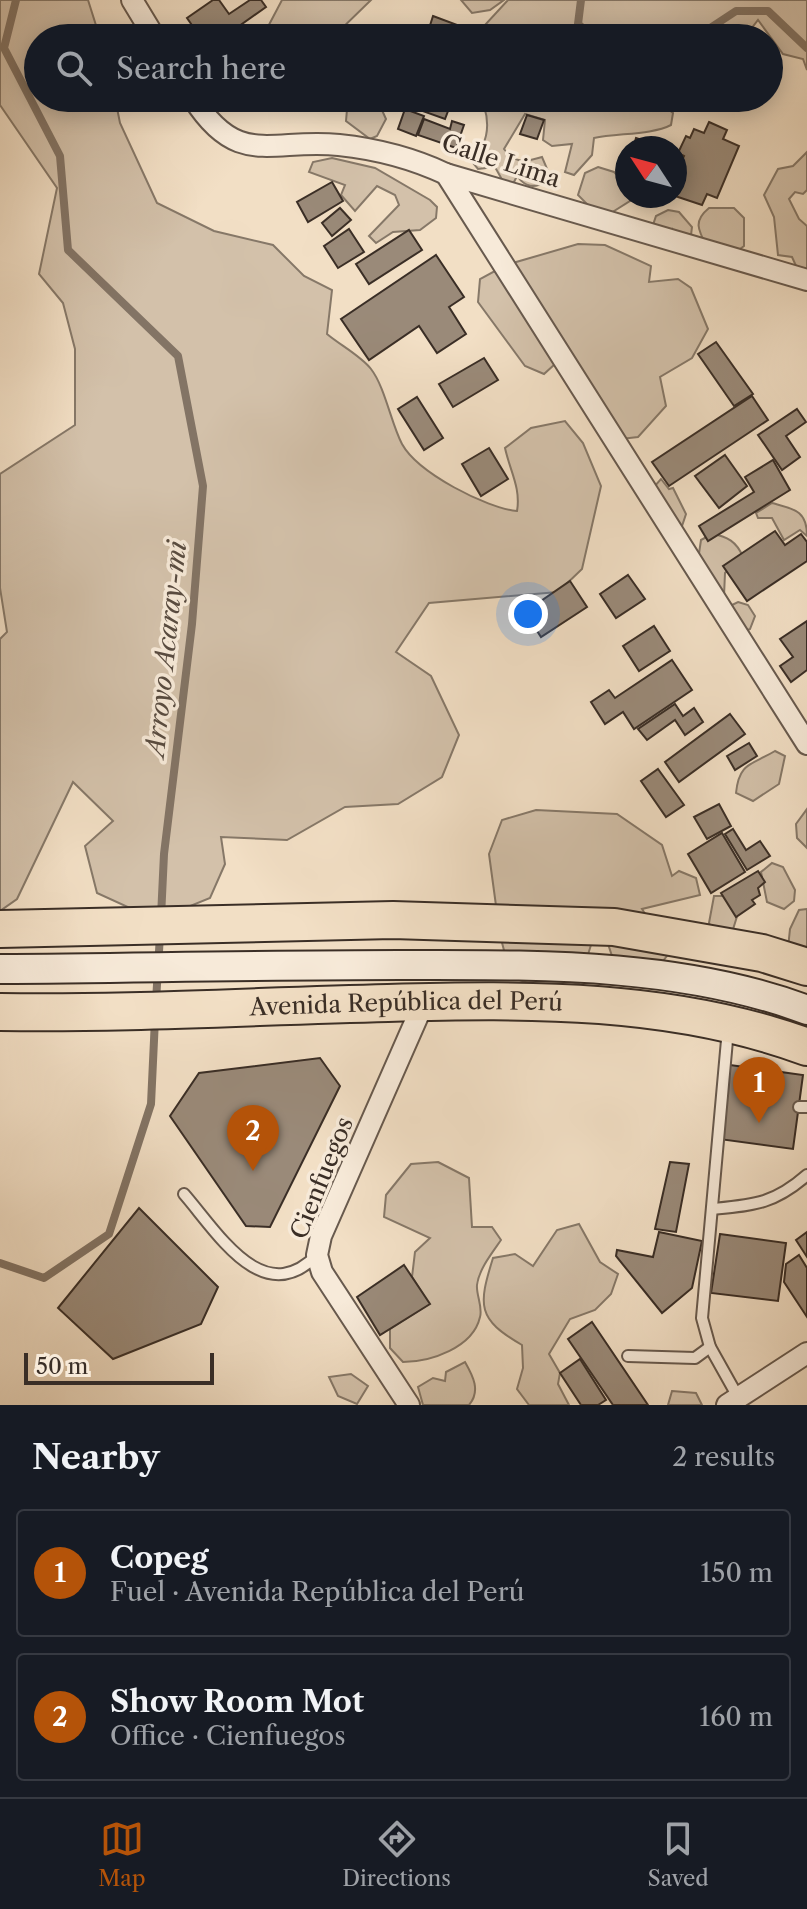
<!DOCTYPE html>
<meta charset="utf-8">
<style>
:root{--surface:#171b24;--page:#242831;--text:#f1f3f6;--muted:#9ea1a6;--line:#363941;--accent:#b45309}
body{margin:0;font-family:"Libre Caslon Text",serif;background:var(--page);color:var(--text)}
.compass{position:absolute;left:615px;top:136px;width:72px;height:72px;border-radius:50%;background:var(--surface);box-shadow:0 4px 20px #0003;rotate:306deg}
.scale{position:absolute;left:24px;bottom:20px;width:190px;box-sizing:border-box;padding-left:8px;border:4px solid #3a2e26;border-top:0;font-size:22px;line-height:28px;white-space:nowrap;color:#3a2e26;-webkit-text-stroke:6px #f7ead9;paint-order:stroke}
.you{position:absolute;left:528px;top:614px;width:28px;height:28px;margin:-20px;border:6px solid #fff;border-radius:50%;background:#1a73e8;box-shadow:0 0 0 12px #1a73e833}
.badge{display:grid;place-items:center;width:52px;height:52px;border-radius:50%;background:var(--accent);color:#fff;font-size:26px;font-weight:700}
.pin{position:absolute;translate:-50% -66px;filter:drop-shadow(0 2px 4px #0008)}
.pin::after{content:'';position:absolute;top:42px;width:28px;height:24px;background:inherit;clip-path:polygon(0 0,100% 0,50% 100%)}
.list{margin:0;padding:0;list-style:none}
h2{display:flex;justify-content:space-between;align-items:center;height:104px;margin:0;padding:0 32px;font-size:34px}
h2 small{font-size:26px;font-weight:400;color:var(--muted)}
.list li{display:grid;grid-template-columns:52px 1fr auto;gap:24px;align-items:center;box-sizing:border-box;height:128px;margin:0 16px 16px;padding:0 16px;border:2px solid var(--line);border-radius:8px}
.list b{display:block;font-size:30px;white-space:nowrap}
.list p{margin:0;font-size:26px;white-space:nowrap;color:var(--muted)}
.list em{font-size:26px;font-style:normal;color:var(--muted)}
.icon{flex:none;width:44px;height:44px;fill:none;stroke:currentColor;stroke-width:2;stroke-linecap:round;stroke-linejoin:round}
.map{position:relative;flex:none;width:807px;height:1405px;overflow:hidden}
.search{position:absolute;background:var(--surface);box-shadow:0 4px 20px #0003;left:24px;right:24px;top:24px;height:88px;display:flex;align-items:center;gap:20px;box-sizing:border-box;padding:0 28px;border-radius:44px;color:var(--muted);font-size:30px}
.sheet{height:392px;background:var(--surface)}
nav{display:flex;justify-content:space-around;align-items:center;box-sizing:border-box;height:112px;border-top:2px solid var(--line);background:var(--surface);font-size:22px;color:var(--muted)}
nav a{display:grid;justify-items:center;gap:4px}
nav .on{color:var(--accent)}
.map>svg:first-child{display:block}
.green{fill:#d3c1aa;stroke:#867868;stroke-width:2}
.lines{fill:none;stroke-linecap:round;stroke-linejoin:round}
.stream{stroke:#837465;stroke-width:8}
.building{fill:#9a8a79;stroke:#3a2e26;stroke-width:2}
.lane-casing{stroke:#685a4e;stroke-width:14}
.street-casing{stroke:#685a4e;stroke-width:24}
.secondary-casing{stroke:#3a2e26;stroke-width:32}
.highway-casing{stroke:#3a2e26;stroke-width:40}
.lane{stroke:#f7ead9;stroke-width:10}
.street{stroke:#f7ead9;stroke-width:20}
.secondary{stroke:#f7ead9;stroke-width:28}
.highway{stroke:#f2dfc5;stroke-width:36}
.labels{text-anchor:middle;stroke-width:7;stroke-linejoin:round;paint-order:stroke}
.street-label{font-size:24px;fill:#3a2e26;stroke:#f7ead9}
.water-label{font-size:26px;font-style:italic;fill:#584b40;stroke:#f7ead9}
</style>
<div class="map">
<svg width="807" height="1405" viewBox="0 0 807 1405">
<rect width="100%" height="100%" fill="#f2dfc5"/>
<filter id="stains"><feTurbulence type="fractalNoise" baseFrequency=".0025" numOctaves="4"/><feColorMatrix values="0 0 0 0 .2 0 0 0 0 .09 0 0 0 0 .02 0 0 0 .5 -.17"/></filter>
<radialGradient id="worn" r=".72"><stop offset=".6" stop-color="#630" stop-opacity="0"/><stop offset="1" stop-color="#630" stop-opacity=".3"/></radialGradient>
<!-- green -->
<g class="green">
<path d="M0 0H88L100 38H38V98H115L120 123 157 203 214 231 273 245 304 276 332 290 327 334C340 345 361 356 371 369 385 387 391 423 402 444 418 473 486 508 517 511 521 488 510 471 505 448L531 428 565 421 583 443 601 486 582 569 558 592 429 603 396 652 431 676 459 735 442 777 398 804 345 807 287 840 221 837 225 864 210 898 156 920 97 893 85 846 113 821 73 782 17 899 0 911V639L7 632 0 588V474L75 425V349L63 303 39 274 57 188 0 105Z"/>
<path d="M282 0H371L332 38H262Z"/>
<path d="M461 0H504L490 10 472 13Z"/>
<path d="M508 0H807V70L803 59 783 54 758 20 744 38H568L552 32 520 29 509 38H501L484 26Z"/>
<path d="M348 98H382L381 108 386 119 377 136 370 139 346 121Z"/>
<path d="M489 98H532L553 105 575 106 578 100 598 108 605 98C631 98 654 94 673 113L671 125C652 135 618 133 594 138L592 155 574 175 565 172 572 144 552 146 543 140 545 120 525 114 504 149C515 164 526 162 542 157L548 171 546 181C535 189 525 187 517 176L513 184 505 185 495 167 478 169 473 163C486 144 491 128 484 106Z"/>
<path d="M807 152V190L803 194 795 192 789 199 799 219 807 226V276L797 268 792 257 778 255 774 217 764 195 778 169 793 166Z"/>
<path d="M332 158 375 168 430 200 437 207 436 218 420 230 393 232 376 243 369 236 399 205 395 195 377 186 355 211 341 195 345 185 309 172 313 162Z"/>
<path d="M598 167 614 172 627 185V196L633 199 603 218 591 214 588 205 578 195 585 173Z"/>
<path d="M709 208H734L744 218V246L732 255 707 247C698 230 693 221 709 208Z"/>
<path d="M668 210 679 212 692 227 691 235 685 240 672 234V229L667 231 653 225 656 216Z"/>
<path d="M578 244 605 245 651 266 649 282 678 279 691 288 708 329 692 358 660 377 666 406 638 437 612 440 567 353 544 374 525 366 478 302 480 279 506 265Z"/>
<path d="M661 479 669 489 673 488 686 514 681 529 645 497Z"/>
<path d="M772 503C794 509 807 510 807 536L800 530 784 540 772 518H758L756 513Z"/>
<path d="M712 534C727 536 737 542 743 557L725 573 724 596 698 560 701 540Z"/>
<path d="M738 602 748 605 755 616 750 629 744 632 729 615 732 605Z"/>
<path d="M775 751 785 756 779 784 753 801 736 793C739 762 752 765 775 751Z"/>
<path d="M807 809V848L797 838 796 824Z"/>
<path d="M536 810 617 814 662 845 672 876 679 871 696 878 700 895 642 909 670 952 663 961 614 962 607 941 590 932 591 945 579 983 550 991 511 977 500 935 489 854 502 820Z"/>
<path d="M772 863 783 867 795 890 794 901 784 909 767 902 761 872Z"/>
<path d="M714 896H725L739 910 730 939 713 932 709 923Z"/>
<path d="M807 909V954L788 948 790 929 799 910Z"/>
<path d="M438 1162 469 1178 472 1227H492L501 1240C492 1253 479 1269 477 1285 476 1295 483 1307 480 1317 473 1348 430 1362 403 1362L390 1348V1329L429 1304 412 1277 415 1252 430 1238 384 1217 386 1195 411 1164Z"/>
<path d="M579 1224 600 1262 618 1274 611 1294 595 1310 570 1319 549 1354 560 1373 558 1384 569 1405H529L517 1389 523 1368 522 1345C477 1319 478 1306 493 1258L515 1254 533 1266 557 1230Z"/>
<path d="M465 1362C473 1376 481 1391 469 1405H423L418 1387 433 1378 445 1381 446 1372Z"/>
<path d="M351 1374 368 1386 357 1404 338 1396 329 1377Z"/>
<path d="M672 1391 696 1393 702 1405H668Z"/>
</g>
<g class="lines">
<!-- stream -->
<g class="stream">
<path d="M16 0 4 48 60 156 68 250 178 356 203 486 192 624 164 854 161 917"/>
<path d="M581 0 578 24 594 38"/>
<path d="M695 38 736 11H768L807 48"/>
<path d="M156 1001 160 935"/>
<path d="M0 1263 44 1278 109 1234 151 1104 155 1019"/>
</g>
</g>
<!-- building -->
<g class="building">
<path d="M213 0H219L229 14 250 0H261L266 7 235 29 242 38H201L187 18Z"/>
<path d="M433 16 476 32 474 38H426Z"/>
<path d="M401 29 416 33 414 38H398Z"/>
<path d="M525 31 546 38H523Z"/>
<path d="M405 98H453L445 119 403 104Z"/>
<path d="M405 109 424 116 416 136 398 129Z"/>
<path d="M527 115 544 120 537 139 520 134Z"/>
<path d="M424 119 450 129 452 121 464 125 456 148 418 135Z"/>
<path d="M709 122 727 130 723 139 739 146 717 198 707 194 702 205 675 196V175L684 156 678 153 686 136 690 138 694 129 704 133Z"/>
<path d="M636 138 664 148H633Z"/>
<path d="M332 182 343 201 308 222 297 202Z"/>
<path d="M340 208 351 220 332 236 322 223Z"/>
<path d="M349 229 364 252 338 268 324 246Z"/>
<path d="M409 230 422 250 369 284 356 264Z"/>
<path d="M436 255 464 297 449 307 466 334 437 353 419 326 369 360 341 319Z"/>
<path d="M716 342 753 394 734 406 698 354Z"/>
<path d="M484 358 498 380 453 407 439 384Z"/>
<path d="M752 396 768 420 669 486 652 462Z"/>
<path d="M417 397 443 438 424 450 398 409Z"/>
<path d="M797 409 806 422 786 436 800 457 782 470 758 435Z"/>
<path d="M489 448 508 479 481 496 462 464Z"/>
<path d="M725 455 747 486 719 508 695 476Z"/>
<path d="M773 460 790 490 708 541 699 526 754 492 745 477Z"/>
<path d="M775 531 785 545 801 534 807 542V561L747 601 723 566Z"/>
<path d="M628 575 645 599 616 618 600 594Z"/>
<path d="M570 581 587 607 541 637 525 612Z"/>
<path d="M807 621V670L791 682 780 666 793 657 780 639Z"/>
<path d="M654 626 670 651 639 671 623 646Z"/>
<path d="M672 660 692 690 634 729 623 712 605 724 591 702 609 690 615 698Z"/>
<path d="M675 704 683 716 694 708 703 722 685 735 675 720 647 740 638 729Z"/>
<path d="M730 714 745 734 679 782 665 762Z"/>
<path d="M749 743 757 756 735 770 727 756Z"/>
<path d="M658 769 684 805 666 817 641 781Z"/>
<path d="M719 804 731 826 707 839 694 817Z"/>
<path d="M733 829 746 850 760 841 770 856 747 870 725 834Z"/>
<path d="M722 833 745 872 711 893 688 854Z"/>
<path d="M758 871 765 882 758 888 760 895 752 900 755 904 736 917 721 893Z"/>
<path d="M320 1058 340 1086 270 1227 246 1226 170 1116 199 1073Z"/>
<path d="M730 1065 803 1075 793 1149 719 1139Z"/>
<path d="M670 1162 689 1164 676 1232 655 1229Z"/>
<path d="M139 1208 218 1287 201 1324 113 1359 58 1308Z"/>
<path d="M659 1232 702 1241 692 1288 662 1313 616 1256 617 1250 653 1257Z"/>
<path d="M807 1232V1257L796 1240Z"/>
<path d="M720 1234 786 1243 778 1301 711 1293Z"/>
<path d="M799 1255 807 1268V1317L784 1282 786 1264Z"/>
<path d="M404 1265 430 1304 380 1335 357 1297Z"/>
<path d="M592 1322 648 1405H613L568 1339Z"/>
<path d="M580 1359 606 1400 598 1405H581L560 1373Z"/>
</g>
<g class="lines">
<defs>
<g id="lane">
<path d="M728 1029 702 1318 710 1347 738 1397"/>
<path d="M799 1107H807"/>
<path d="M184 1194C218 1233 263 1310 317 1255"/>
<path d="M712 1209C754 1205 774 1204 807 1175"/>
<path d="M628 1356 695 1358 710 1347"/>
</g>
<g id="street">
<path d="M132 0 155 38"/>
<path d="M193 98C238 169 271 138 339 145 377 149 412 158 446 174L807 280"/>
<path d="M446 174 807 744"/>
<path d="M409 1405 322 1272 317 1255 321 1236 424 1002"/>
<path d="M727 1405 807 1353"/>
</g>
<path id="secondary" d="M0 969C133 968 266 965 400 965 533 965 680 962 807 1010"/>
<g id="highway">
<path d="M0 929 393 920 614 927 762 953 807 967"/>
<path id="s1" d="M0 1012C129 1014 259 1006 388 1003 528 999 674 998 807 1047"/>
</g>
</defs>
<!-- lane casing -->
<use href="#lane" class="lane-casing"/>
<!-- street casing -->
<use href="#street" class="street-casing"/>
<!-- secondary casing -->
<use href="#secondary" class="secondary-casing"/>
<!-- highway casing -->
<use href="#highway" class="highway-casing"/>
<!-- lane -->
<use href="#lane" class="lane"/>
<!-- street -->
<use href="#street" class="street"/>
<!-- secondary -->
<use href="#secondary" class="secondary"/>
<!-- highway -->
<use href="#highway" class="highway"/>
</g>
<g class="labels">
<!-- street labels -->
<g class="street-label">
<text transform="translate(501 161) rotate(18)" y="8">Calle Lima</text>
<text dy="8" stroke="none"><textPath href="#s1" startOffset="406">Avenida República del Perú</textPath></text>
<text transform="translate(322 1178) rotate(-68)" y="8">Cienfuegos</text>
</g>
<!-- water labels -->
<g class="water-label">
<text transform="translate(166 649) rotate(-84)" y="9">Arroyo Acaray-mi</text>
</g>
</g>
<rect width="100%" height="100%" filter="url(#stains)"/>
<rect width="100%" height="100%" fill="url(#worn)"/>
</svg>
<svg class="compass" viewBox="-18 -18 36 36"><path d="M0-13l5 13h-10z" fill="#e53935"/><path d="M0 13l5-13h-10z" fill="#9ea1a6"/></svg>
<div class="scale">50 m</div>
<div class="you"></div>
<div class="pin badge" style="left:759px;top:1123px">1</div>
<div class="pin badge" style="left:253px;top:1171px">2</div>
<div class="search"><svg class="icon" aria-label="search" viewBox="0 0 24 24"><circle cx="10" cy="10" r="6"/><path d="M15 15l6 6"/></svg>Search here</div>
</div>
<section class="sheet">
<h2>Nearby<small>2 results</small></h2>
<ul class="list">
<li><span class="badge">1</span><div><b>Copeg</b><p>Fuel · Avenida República del Perú</p></div><em>150 m</em></li>
<li><span class="badge">2</span><div><b>Show Room Mot</b><p>Office · Cienfuegos</p></div><em>160 m</em></li>
</ul>
</section>
<nav>
<a class="on"><svg class="icon" aria-label="map" viewBox="0 0 24 24"><path d="M3 6l6-2 6 2 6-2v14l-6 2-6-2-6 2zM9 4v14M15 6v14"/></svg>Map</a>
<a><svg class="icon" aria-label="directions" viewBox="0 0 24 24"><path d="M12 3l9 9-9 9-9-9zM9 14v-3h6M13 9l2 2-2 2"/></svg>Directions</a>
<a><svg class="icon" aria-label="saved" viewBox="0 0 24 24"><path d="M7 4h10v16l-5-4-5 4z"/></svg>Saved</a>
</nav>
